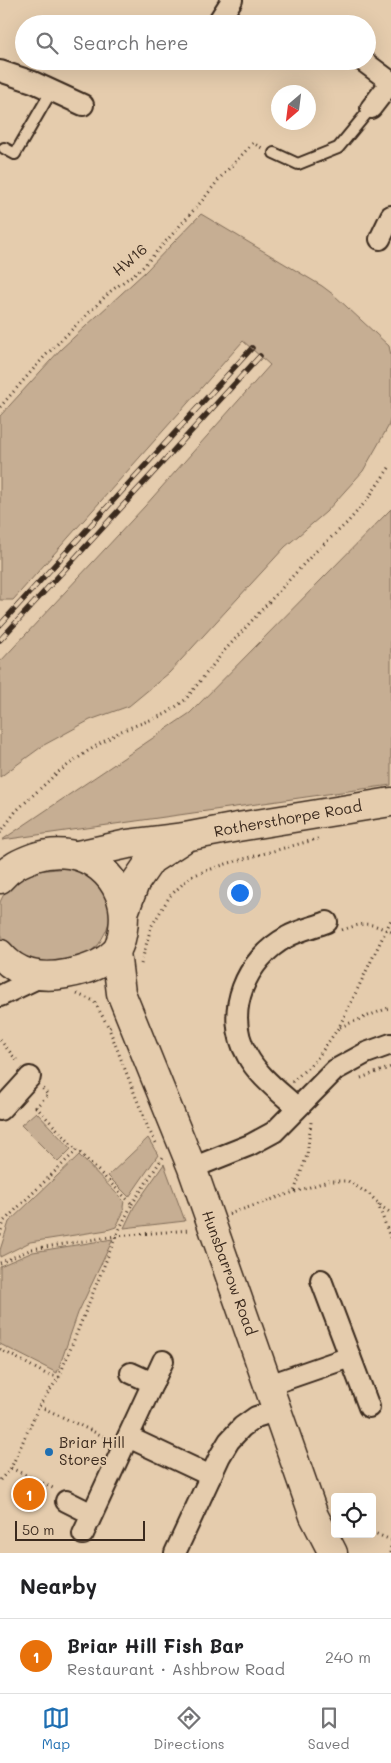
<!DOCTYPE html>
<meta charset="utf-8">
<style>
:root{--surface:#fff;--page:#f2f2f2;--text:#202124;--muted:#757577;--line:#e0e0e0;--accent:#1f6fb2}
body{margin:0;font-family:Mali,sans-serif;background:var(--page);color:var(--text)}
.controls{position:absolute;right:15px;bottom:15px;display:grid;overflow:hidden;border-radius:5px;box-shadow:0 5px 20px #0002}
.controls button{width:45px;height:45px;display:grid;place-items:center;padding:0;border:0;border-bottom:1px solid var(--line);background:var(--surface);color:var(--text);font:25px sans-serif}
.compass{position:absolute;left:271px;top:85px;width:45px;height:45px;border-radius:50%;background:var(--surface);box-shadow:0 5px 20px #0002;rotate:208deg}
.scale{position:absolute;left:15px;bottom:12px;width:130px;box-sizing:border-box;padding-left:5px;border:2px solid #3b2a1e;border-top:0;font-size:14px;line-height:18px;white-space:nowrap;color:#3b2a1e;-webkit-text-stroke:4px #e5ccad;paint-order:stroke}
.you{position:absolute;left:239px;top:892px;width:18px;height:18px;margin:-12px;border:4px solid #fff;border-radius:50%;background:#1a73e8;box-shadow:0 0 0 8px #1a73e833}
.badge{display:grid;place-items:center;width:32px;height:32px;border-radius:50%;background:var(--accent);color:#fff;font-size:16px;font-weight:700}
.pin{position:absolute;translate:-50% -50%;border:2px solid #fff;box-shadow:0 1px 5px #0006}
.list{margin:0;padding:0;list-style:none}
h2{display:flex;justify-content:space-between;align-items:center;height:65px;margin:0;padding:0 20px;font-size:21px}
h2 small{font-size:16px;font-weight:400;color:var(--muted)}
.list li{display:grid;grid-template-columns:32px 1fr auto;gap:15px;align-items:center;box-sizing:border-box;height:75px;padding:0 20px;border-top:1px solid var(--line)}
.list b{display:block;font-size:19px;white-space:nowrap}
.list p{margin:0;font-size:16px;white-space:nowrap;color:var(--muted)}
.list em{font-size:16px;font-style:normal;color:var(--muted)}
.icon{flex:none;width:28px;height:28px;fill:none;stroke:currentColor;stroke-width:2;stroke-linecap:round;stroke-linejoin:round}
.map{position:relative;flex:none;width:391px;height:1553px;overflow:hidden}
.search{position:absolute;background:var(--surface);box-shadow:0 5px 20px #0002;left:15px;right:15px;top:15px;height:55px;display:flex;align-items:center;gap:12px;box-sizing:border-box;padding:0 18px;border-radius:28px;color:var(--muted);font-size:19px}
.sheet{height:140px;background:var(--surface)}
nav{display:flex;justify-content:space-around;align-items:center;box-sizing:border-box;height:70px;border-top:1px solid var(--line);background:var(--surface);font-size:14px;color:var(--muted)}
nav a{display:grid;justify-items:center;gap:2px}
nav .on{color:var(--accent)}
.map>svg:first-child{display:block}
.green{fill:#c6ae93;stroke:#806c58}
.lines{fill:none;stroke-linecap:round;stroke-linejoin:round}
.lane-casing{stroke:#3b2a1e;stroke-width:14}
.street-casing{stroke:#3b2a1e;stroke-width:24}
.secondary-casing{stroke:#3b2a1e;stroke-width:31}
.path{stroke:#3b2a1e;stroke-width:3;stroke-dasharray:1 4;stroke-linecap:butt}
.lane{stroke:#e5ccad;stroke-width:10}
.street{stroke:#e5ccad;stroke-width:20}
.secondary{stroke:#e5ccad;stroke-width:28}
.rail-casing{stroke:#3b2a1e;stroke-width:5.5}
.rail{stroke:#e5ccad;stroke-width:4;stroke-dasharray:11;stroke-linecap:butt}
.poi-dot{fill:#1f6fb2;stroke:#e5ccad;stroke-width:2}
.labels{text-anchor:middle;stroke-width:4;stroke-linejoin:round;paint-order:stroke}
.street-label{font-size:15px;fill:#3b2a1e;stroke:#e5ccad}
.poi-label{font-size:15px;fill:#3b2a1e;stroke:#e5ccad;text-anchor:start}
</style>
<div class="map">
<svg width="391" height="1553" viewBox="0 0 391 1553">
<rect width="100%" height="100%" fill="#e5ccad"/>
<filter id="ink" filterUnits="userSpaceOnUse"><feTurbulence type="fractalNoise" baseFrequency=".02" numOctaves="2"/><feDisplacementMap in="SourceGraphic" scale="10" xChannelSelector="R" yChannelSelector="G"/><feConvolveMatrix kernelMatrix="1 2 1 2 8 2 1 2 1" color-interpolation-filters="sRGB"/></filter>
<g filter="url(#ink)">
<!-- green -->
<g class="green">
<path d="M201 214 322 286 334 295 389 346 391 355V417L388 427 363 471 326 512 285 547 169 673 129 706 90 720 44 745 0 777V662L145 506 270 365 243 341 13 600H0V416L61 349 145 272Z"/>
<path d="M391 509V785L2 840 190 713Z"/>
<path d="M78 867 97 880 111 905V917L106 931 99 944 89 953 78 959 40 964 28 961 5 943 0 931V902L9 884 21 876 37 871Z"/>
<path d="M36 1112 71 1149 58 1162 21 1125Z"/>
<path d="M148 1138 158 1155 129 1197 108 1176Z"/>
<path d="M79 1155 124 1201 123 1207 124 1211 116 1227 107 1230 30 1242 0 1257V1250L9 1222Z"/>
<path d="M164 1164 185 1221 124 1228 134 1207Z"/>
<path d="M113 1239 78 1313 57 1373 0 1344V1266L33 1252Z"/>
</g>
<g class="lines">
<defs>
<g id="lane">
<path d="M4 148 15 154 52 90"/>
<path d="M274 153 298 164 338 148 371 108"/>
</g>
<g id="street">
<path d="M218 22 232 0"/>
<path d="M363 61 391 82"/>
<path d="M0 71 33 82 83 105"/>
<path d="M371 108 391 82"/>
<path d="M380 239 391 216"/>
<path d="M0 996 42 976"/>
<path d="M297 1108C280 1092 258 1076 247 1055 223 1012 246 959 287 937 299 930 314 927 327 922"/>
<path d="M0 1110 30 1077"/>
<path d="M192 1168 250 1145 274 1132 335 1070 366 1053 391 1044"/>
<path d="M321 1280 369 1407"/>
<path d="M131 1373 153 1383"/>
<path d="M269 1385 350 1357"/>
<path d="M128 1437 211 1476"/>
<path d="M66 1501 92 1514"/>
<path d="M83 1534 163 1361"/>
<path d="M175 1553 220 1456 229 1441 242 1427 256 1417 278 1410"/>
</g>
<g id="secondary">
<path d="M78 855 128 844 185 837 238 827 391 802"/>
<path d="M0 879C10 867 21 862 35 857 83 841 131 878 123 929 122 936 120 948 114 953 101 966 83 971 66 974 41 979 16 974 0 954"/>
<path d="M125 910 135 883 151 860 182 840"/>
<path d="M116 952 121 993 192 1168 314 1516 333 1553"/>
</g>
</defs>
<!-- lane casing -->
<use href="#lane" class="lane-casing"/>
<!-- street casing -->
<use href="#street" class="street-casing"/>
<!-- secondary casing -->
<use href="#secondary" class="secondary-casing"/>
<!-- path -->
<g class="path">
<path d="M0 407 45 356 111 291 142 268 202 201 220 178 253 143 262 148"/>
<path d="M0 833 16 811 57 773 88 751 121 731 166 714 185 700 225 650 313 554 347 523 367 500 391 465"/>
<path d="M342 930C366 922 368 922 391 932"/>
<path d="M141 964 151 927 170 896 191 876 229 863 321 838"/>
<path d="M77 994 94 1001 109 1028 112 1026"/>
<path d="M340 1027 391 1007"/>
<path d="M110 1031 148 1128 157 1145"/>
<path d="M0 1040 19 1063"/>
<path d="M361 1078 391 1067"/>
<path d="M292 1082 316 1060 339 1027 391 920"/>
<path d="M295 1192 328 1181H348L370 1195 382 1207 391 1213"/>
<path d="M132 1204 163 1157"/>
<path d="M378 1204 391 1240"/>
<path d="M229 1214 294 1192 307 1155 311 1122"/>
<path d="M0 1235 4 1221 77 1150 36 1107 48 1095 42 1088"/>
<path d="M0 1263 32 1249 116 1236 190 1230"/>
<path d="M0 1349 46 1374 59 1377"/>
<path d="M39 1406 59 1377 116 1236 132 1204 77 1150"/>
<path d="M11 1468 53 1488"/>
<path d="M0 1480 11 1468 39 1406 109 1439"/>
<path d="M372 1532 391 1540"/>
<path d="M390 1553 391 1546"/>
</g>
<!-- lane -->
<use href="#lane" class="lane"/>
<!-- street -->
<use href="#street" class="street"/>
<!-- secondary -->
<use href="#secondary" class="secondary"/>
<defs>
<g id="rail">
<path d="M0 625 252 348"/>
<path d="M0 640 260 356"/>
</g>
</defs>
<!-- rail casing -->
<use href="#rail" class="rail-casing"/>
<!-- rail -->
<use href="#rail" class="rail"/>
</g>
</g>
<!-- markers -->
<circle class="poi-dot" cx="49" cy="1452" r="5"/>
<g class="labels">
<!-- street labels -->
<g class="street-label">
<text transform="translate(130 260) rotate(-41)" y="5">HW16</text>
<text transform="translate(288 819) rotate(-10)" y="5">Rothersthorpe Road</text>
<text transform="translate(229 1273) rotate(70)" y="5">Hunsbarrow Road</text>
</g>
<!-- poi labels -->
<g class="poi-label">
<text x="59" y="1448">Briar Hill<tspan x="59" dy="17">Stores</tspan></text>
</g>
</g>
</svg>
<div class="controls">
<button><svg class="icon" aria-label="locate" viewBox="0 0 24 24"><circle cx="12" cy="12" r="6"/><path d="M12 2v4M12 18v4M2 12h4M18 12h4"/></svg></button>
</div>
<svg class="compass" viewBox="-18 -18 36 36"><path d="M0-13l5 13h-10z" fill="#e53935"/><path d="M0 13l5-13h-10z" fill="#757577"/></svg>
<div class="scale">50 m</div>
<div class="you"></div>
<div class="pin badge" style="left:29px;top:1494px;background:#e8710a">1</div>
<div class="search"><svg class="icon" aria-label="search" viewBox="0 0 24 24"><circle cx="10" cy="10" r="6"/><path d="M15 15l6 6"/></svg>Search here</div>
</div>
<section class="sheet">
<h2>Nearby<small></small></h2>
<ul class="list">
<li><span class="badge" style="background:#e8710a">1</span><div><b>Briar Hill Fish Bar</b><p>Restaurant · Ashbrow Road</p></div><em>240 m</em></li>
</ul>
</section>
<nav>
<a class="on"><svg class="icon" aria-label="map" viewBox="0 0 24 24"><path d="M3 6l6-2 6 2 6-2v14l-6 2-6-2-6 2zM9 4v14M15 6v14"/></svg>Map</a>
<a><svg class="icon" aria-label="directions" viewBox="0 0 24 24"><path d="M12 3l9 9-9 9-9-9zM9 14v-3h6M13 9l2 2-2 2"/></svg>Directions</a>
<a><svg class="icon" aria-label="saved" viewBox="0 0 24 24"><path d="M7 4h10v16l-5-4-5 4z"/></svg>Saved</a>
</nav>
